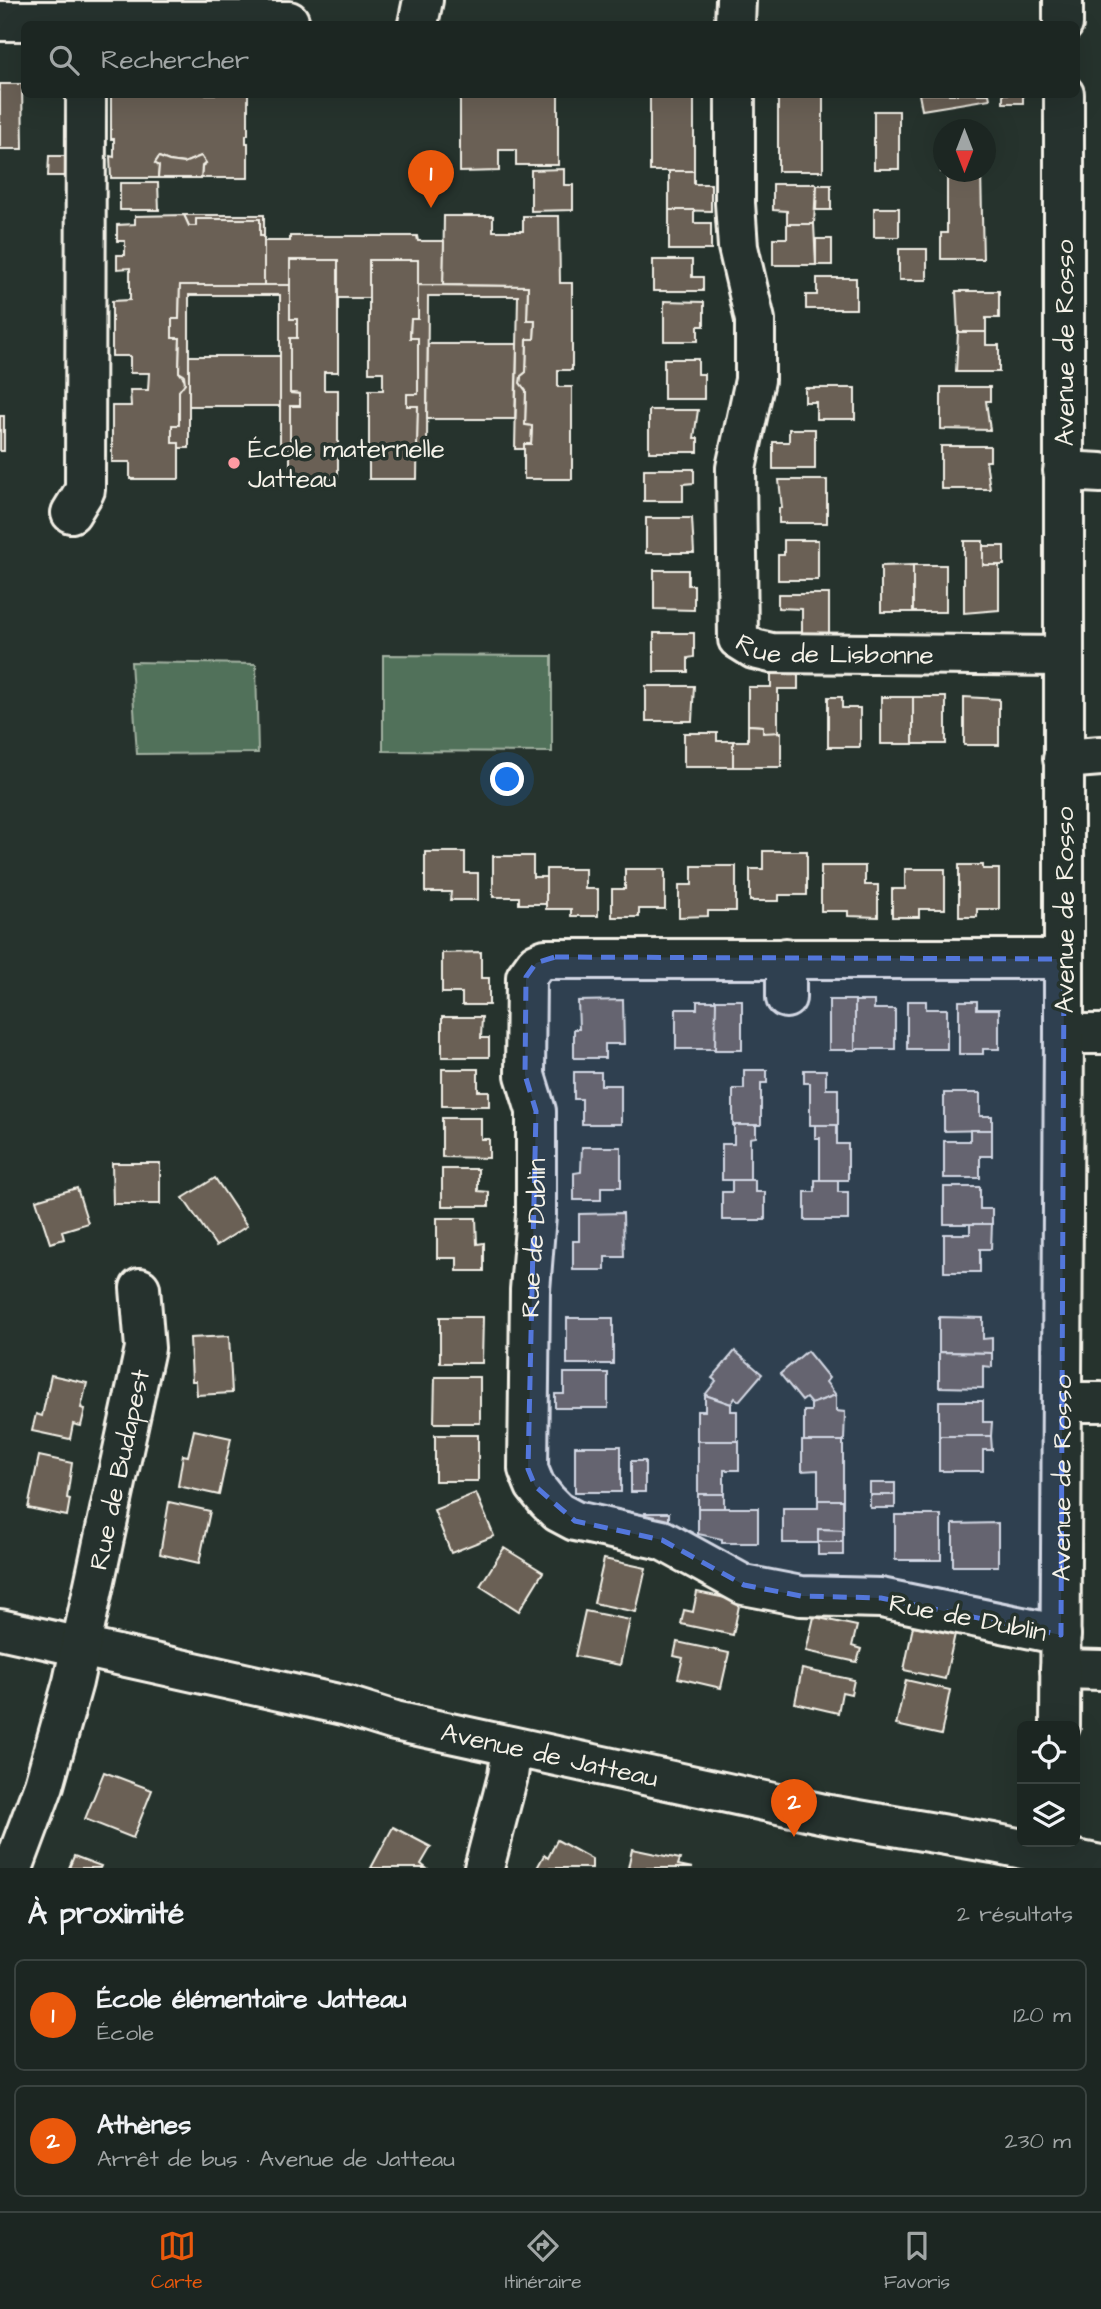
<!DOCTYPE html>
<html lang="fr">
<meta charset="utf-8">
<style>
:root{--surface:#1c2622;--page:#252e2a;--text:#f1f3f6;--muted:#a0a5a5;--line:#3a4340;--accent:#ea580c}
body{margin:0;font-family:"Architects Daughter",sans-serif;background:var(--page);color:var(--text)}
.controls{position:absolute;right:21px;bottom:21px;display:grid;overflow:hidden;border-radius:10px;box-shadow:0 7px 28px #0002}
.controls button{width:63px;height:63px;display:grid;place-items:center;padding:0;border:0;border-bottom:2px solid var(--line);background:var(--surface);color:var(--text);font:35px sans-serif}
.compass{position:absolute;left:933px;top:119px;width:63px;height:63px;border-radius:50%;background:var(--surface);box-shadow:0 7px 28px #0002;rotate:180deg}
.you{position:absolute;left:508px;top:780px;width:24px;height:24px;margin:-18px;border:5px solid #fff;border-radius:50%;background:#1a73e8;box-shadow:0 0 0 10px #1a73e833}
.badge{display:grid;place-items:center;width:46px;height:46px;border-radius:50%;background:var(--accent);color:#fff;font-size:23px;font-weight:700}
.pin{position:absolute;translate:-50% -58px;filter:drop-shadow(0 2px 4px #0008)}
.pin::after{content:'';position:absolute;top:37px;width:24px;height:21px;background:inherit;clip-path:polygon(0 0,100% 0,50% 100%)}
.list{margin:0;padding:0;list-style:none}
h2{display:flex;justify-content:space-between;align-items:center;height:91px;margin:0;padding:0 28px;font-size:30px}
h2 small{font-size:23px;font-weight:400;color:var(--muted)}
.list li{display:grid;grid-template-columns:46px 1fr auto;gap:21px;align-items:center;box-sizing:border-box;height:112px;margin:0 14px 14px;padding:0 14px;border:2px solid var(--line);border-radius:10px}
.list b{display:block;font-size:26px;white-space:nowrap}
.list p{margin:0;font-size:23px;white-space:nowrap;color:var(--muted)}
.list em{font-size:23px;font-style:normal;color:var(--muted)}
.icon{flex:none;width:38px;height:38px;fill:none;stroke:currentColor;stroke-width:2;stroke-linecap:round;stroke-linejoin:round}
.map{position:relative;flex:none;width:1101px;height:1868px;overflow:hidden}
.search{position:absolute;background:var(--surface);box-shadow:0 7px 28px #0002;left:21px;right:21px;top:21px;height:77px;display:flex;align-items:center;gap:18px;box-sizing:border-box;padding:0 24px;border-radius:10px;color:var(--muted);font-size:26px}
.sheet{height:343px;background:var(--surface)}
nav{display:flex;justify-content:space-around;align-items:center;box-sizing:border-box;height:98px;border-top:2px solid var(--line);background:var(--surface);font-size:19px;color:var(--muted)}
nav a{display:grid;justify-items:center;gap:4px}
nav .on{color:var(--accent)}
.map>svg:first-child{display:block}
.green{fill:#51715a;stroke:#a2b1a1;stroke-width:2}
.building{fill:#6b6154;stroke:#f4f1e8;stroke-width:2}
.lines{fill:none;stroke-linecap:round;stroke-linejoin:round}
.minor-casing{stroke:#f4f1e8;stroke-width:44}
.minor{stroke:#26332d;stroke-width:38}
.marked{fill:#5377dc;fill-opacity:0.2;stroke:#5377dc;stroke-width:5;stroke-dasharray:14 9;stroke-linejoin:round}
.poi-dot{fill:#ff9aa2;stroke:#26332d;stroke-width:2.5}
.labels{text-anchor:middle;stroke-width:7;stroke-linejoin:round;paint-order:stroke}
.street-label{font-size:26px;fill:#f4f1e8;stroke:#26332d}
.poi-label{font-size:26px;fill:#f4f1e8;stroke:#26332d;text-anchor:start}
</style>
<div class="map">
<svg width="1101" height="1868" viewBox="0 0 1101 1868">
<rect width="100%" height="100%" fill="#26332d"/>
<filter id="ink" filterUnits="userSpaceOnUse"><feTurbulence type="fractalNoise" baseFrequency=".0143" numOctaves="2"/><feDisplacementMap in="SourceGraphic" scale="14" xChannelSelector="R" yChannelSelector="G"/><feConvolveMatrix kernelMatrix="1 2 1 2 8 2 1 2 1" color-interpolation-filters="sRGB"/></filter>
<g filter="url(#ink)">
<!-- green -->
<g class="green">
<path d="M383 655 552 656V752L383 751Z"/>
<path d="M131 662 256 664 258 753 137 754Z"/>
</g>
<!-- building -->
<g class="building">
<path d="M0 84H22L23 149H0Z"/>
<path d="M111 94H248V135H246V143H248V178H201L202 166 206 163 201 156 184 163 169 161 159 157 155 163 159 166 158 178H111L110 156 114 157V139H111Z"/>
<path d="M460 94H558V165H516V150H499V171L460 172Z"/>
<rect x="650" y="94" width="44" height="77"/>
<rect x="778" y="94" width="45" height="77"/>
<path d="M919 94H989L990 99 922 110Z"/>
<rect x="1003" y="94" width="20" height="9"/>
<rect x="874" y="111" width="25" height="58"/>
<path d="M941 145H944V172H983H981L983 259H941V233H947V172H941Z"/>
<path d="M49 156H76V176H48Z"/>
<path d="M201 156 206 163 202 166 201 178H158L159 166 155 163 159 157 169 161 184 163Z"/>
<path d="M564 169V185H573V210L531 211V170Z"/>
<path d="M669 171H694V184H711V211L669 210Z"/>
<path d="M120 183H158L159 210H120Z"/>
<path d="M773 184H816L814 224H787V211L773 210Z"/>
<path d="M817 185H831V210H816Z"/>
<rect x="874" y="208" width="25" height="29"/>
<path d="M669 210H694V223H711V250H669Z"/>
<path d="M184 215H264V236H260V219H196V226H189Z"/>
<path d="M184 215 189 226H196V219H260V236H264V285H180L179 319H172V338H180L179 372 185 380 184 387 179 391V425H172V443H179V479H130V462H112V406H131L130 390H148L149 373H130V356H112V301L130 300V268L117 269V255H125V241H117V225L135 224V216Z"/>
<path d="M444 216H493V231H523V216H559L560 283H572V370H558V387H572V479H524V444H531L532 426 525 425 526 391 520 383 521 376 526 372 527 339H534L535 320H527L528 286 443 285Z"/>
<path d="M787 224H814L816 265H773V238H787Z"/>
<path d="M290 236H417L418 241H444L443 285H418V260H369V298H338V260H290V285H264V241H290Z"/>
<rect x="816" y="239" width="16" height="26"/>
<rect x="899" y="249" width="28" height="31"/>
<path d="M290 260H338V372H324V390H338V479H290V406H300V394L290 393V338H297V319H290Z"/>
<path d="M369 260H418V319H411L410 338H418V394H407V406H418L417 479H369V390H383V372H369Z"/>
<path d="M653 260H692V277H703V291H653Z"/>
<path d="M817 278H856V309H806V295H817Z"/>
<path d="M180 285H290V319H297V338H290V393L300 394V406H290V448H280V295H189V448H179V443H172V425H179V391L185 383 184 375 179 372 180 338H172V319H179Z"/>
<path d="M418 285 528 286 527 320H535L534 339H527L526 372 521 376 520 383 526 391 525 425 532 426 531 444H524V449H515L518 296H428L427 448H417L418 406H407V394H418V338H410L411 319H418Z"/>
<path d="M956 291H999V318H986V332H958Z"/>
<path d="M664 301 704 302V326H698V341H664Z"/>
<path d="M958 332H986V345H999V372H956Z"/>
<path d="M428 344H517L515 419H427Z"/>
<rect x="189" y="356" width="91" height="50"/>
<path d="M664 359H698V374H704V399H664Z"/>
<path d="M941 387H990V401H986L990 430 941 429Z"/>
<path d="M805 388H855V419H816V402H805Z"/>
<path d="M649 410H698L694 438H698V452H649Z"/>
<rect x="0" y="416" width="4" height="35"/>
<path d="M789 429H815V469H773V442H789Z"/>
<path d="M941 446H990V461H986L990 489H941Z"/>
<path d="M644 469H694V483L683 484V501H644Z"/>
<path d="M779 480H827V523H779V508H782Z"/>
<path d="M646 518H692L694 553H646Z"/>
<path d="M784 540H818V580H778V555H784Z"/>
<path d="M964 541H983V565H999V610L964 613Z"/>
<rect x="983" y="546" width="21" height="19"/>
<path d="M913 565V612H881V566Z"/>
<rect x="913" y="565" width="33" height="47"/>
<path d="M654 570H688V585H694V610L654 609Z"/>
<path d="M778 594H829V636H802V609L778 608Z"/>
<path d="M654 633H694V657L688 658V672H654Z"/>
<path d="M771 673H798V689H778V733H763V726L748 725V687H771Z"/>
<path d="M646 686H694L692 721H646Z"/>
<path d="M828 697H842V708H860V747H828Z"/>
<rect x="881" y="697" width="32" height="47"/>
<rect x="913" y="697" width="33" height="47"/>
<path d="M964 697 999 699V745H964Z"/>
<path d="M748 725 763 726V733L781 732V767H733V741H748Z"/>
<path d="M684 733H717V741H733V767H684Z"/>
<path d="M763 851H807V895H779V901H750V869H763Z"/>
<path d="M425 852H465V873H478V900H450L451 892H425Z"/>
<path d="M493 856H533V877H546V904H519V897H493Z"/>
<path d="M959 865H983V869H999V909H977V917H959Z"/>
<path d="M692 866H736V911H708V916L679 917V885H692Z"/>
<path d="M821 866H865V885H878V917L848 916V911H821Z"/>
<path d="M546 869H585V889H598V916H571V909H546Z"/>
<path d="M625 869H665V909H639V917H612V889H625Z"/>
<path d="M905 869H945V909H919V917H892V889H905Z"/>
<path d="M481 952V978H489V1005H462V993H442V953Z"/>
<path d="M623 1000 624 1044H605V1058H574V1029H579L578 1001Z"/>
<rect x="715" y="1000" width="27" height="50"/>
<rect x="829" y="1000" width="26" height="50"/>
<path d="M697 1001H716L715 1049H676V1009H697Z"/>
<path d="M855 1001H874V1009H895V1049H855Z"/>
<path d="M907 1001H926V1009H947V1049H907Z"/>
<path d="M959 1001H977V1009H999V1049H983V1054H959Z"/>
<path d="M442 1017H482L481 1038H489V1057H442Z"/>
<path d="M442 1069H478V1091H489V1106H442Z"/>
<path d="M744 1070H767V1083H761V1125H733V1089H744Z"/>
<path d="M804 1070H826V1089H838V1125H810V1083H804Z"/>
<path d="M574 1072H601V1085H621V1124H582V1099H574Z"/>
<path d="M944 1093H980V1116H992V1130L944 1131Z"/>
<path d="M442 1118H481V1139H489V1158L442 1157Z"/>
<path d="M734 1125H756V1137L750 1138V1180H722V1144H734Z"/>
<path d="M815 1125H837V1144H848V1180H820V1138H815Z"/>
<path d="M970 1130H992V1156H980V1178H944V1141H970Z"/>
<path d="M582 1147H621V1187H601V1200H574V1173L581 1172Z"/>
<path d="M112 1163H160V1204H113Z"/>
<path d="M442 1169H478V1191L489 1192V1206H442Z"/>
<path d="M215 1178 247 1226 216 1246 183 1198Z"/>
<path d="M732 1180H755V1192H765V1220H722V1192H732Z"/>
<path d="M815 1180H838V1192H848V1220H805V1192H815Z"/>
<path d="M944 1187H980V1209H992V1224H944Z"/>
<path d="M77 1188 88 1223 62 1231 64 1239 50 1243 36 1200Z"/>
<path d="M623 1213 624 1257H605V1270H573V1241H579V1214Z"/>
<path d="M437 1218H476L477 1244 484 1243V1271H457V1258H437Z"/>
<path d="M970 1224H992L991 1249H980V1272H944V1234H970Z"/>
<path d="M440 1317H483L482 1363H440Z"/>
<path d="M939 1317 983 1318V1339L992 1338V1353L939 1352Z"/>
<rect x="567" y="1318" width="46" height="46"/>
<path d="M229 1336 232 1393 197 1395 196 1381H192L190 1338Z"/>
<path d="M735 1351 762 1374 739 1401 735 1398 731 1404 705 1395 716 1381 712 1378Z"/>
<path d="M807 1351 829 1378 826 1382 836 1395 811 1404 806 1398 802 1401 780 1374Z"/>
<path d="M939 1352 992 1353V1367L983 1366V1388L939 1387Z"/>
<path d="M564 1373H608V1408H555V1394H564Z"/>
<path d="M51 1375 87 1383 81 1408 85 1409 81 1426 73 1424 70 1439 32 1431 36 1414 42 1416Z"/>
<path d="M435 1377H480V1423H434Z"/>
<path d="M705 1395 731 1404V1411H737V1441H697V1411H705Z"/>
<path d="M836 1395V1411L845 1412 844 1441H804V1411H811V1404Z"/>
<path d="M939 1401H983V1422H992L991 1436H939Z"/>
<path d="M194 1430 231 1438 219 1495 178 1486 183 1455 188 1456Z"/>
<rect x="435" y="1435" width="43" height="46"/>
<path d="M939 1436H991L992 1450H983V1471H939Z"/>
<path d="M698 1441H739V1470H724V1494H698Z"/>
<path d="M802 1441H843V1500H818V1470L802 1471Z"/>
<rect x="575" y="1446" width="46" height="46"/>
<path d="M39 1456 72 1463 67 1498 70 1499 67 1516 28 1508Z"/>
<rect x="631" y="1461" width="14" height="31"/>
<rect x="870" y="1483" width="25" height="12"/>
<path d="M476 1493 494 1536 451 1553 434 1510Z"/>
<rect x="698" y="1494" width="26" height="14"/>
<rect x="870" y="1495" width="25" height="13"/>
<path d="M818 1500H843V1530L818 1529V1543H783V1508H818Z"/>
<path d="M169 1502 210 1511 199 1563 160 1554Z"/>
<path d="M698 1508H758V1543H722V1539L698 1534Z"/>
<path d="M645 1513H669V1527L645 1522Z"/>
<rect x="895" y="1515" width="46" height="45"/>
<path d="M998 1523V1566H953V1524Z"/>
<path d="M818 1529 843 1530V1542H818Z"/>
<rect x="818" y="1542" width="25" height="13"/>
<path d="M504 1548 543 1572 519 1611 480 1586Z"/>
<path d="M604 1559 646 1568 636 1612 594 1603Z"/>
<path d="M697 1592 740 1601 733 1635 681 1624 684 1610 693 1612Z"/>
<path d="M585 1611 630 1620 620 1665 575 1656Z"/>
<path d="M814 1617 857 1626 852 1646 861 1649 857 1662 806 1651Z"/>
<path d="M913 1626 955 1634 945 1679 904 1670Z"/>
<path d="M677 1642 729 1653 721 1688 678 1678 683 1658 674 1656Z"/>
<path d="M802 1669 854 1680 851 1694 842 1692 838 1713 795 1703Z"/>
<path d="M906 1680 950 1690 941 1735 896 1725Z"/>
<path d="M104 1772 152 1790 133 1838 85 1819Z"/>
<path d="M393 1827 431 1847 421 1864 426 1868H371Z"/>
<path d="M557 1840 592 1859V1868H537L544 1855 548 1858Z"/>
<path d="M632 1849 680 1859 678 1865 693 1868H628Z"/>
<path d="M74 1856 101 1866 100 1868H69Z"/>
</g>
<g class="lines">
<defs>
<g id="minor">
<path d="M1063 0V24"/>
<path d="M0 21H289V24"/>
<path d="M418 24 423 0"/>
<path d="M735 24 736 0"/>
<path id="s1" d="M735 94V203L738 247 755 320V380L736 468 738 639 754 649 771 653 1064 656"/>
<path d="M1063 471 1101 473"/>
<path d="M71 513 85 490 86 94"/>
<path d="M1063 759 1101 756"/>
<path d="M786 958V998"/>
<path d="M1064 1034H1101"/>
<path d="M1062 1402H1101"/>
<path id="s2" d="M0 1629 347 1706 395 1721 829 1815 993 1843 1101 1865"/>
<path id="s3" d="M1061 1635 881 1598 801 1596 744 1585 662 1540 575 1521 558 1512 547 1501 535 1486 528 1469 530 1290 536 1215V1111L525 1075 526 977 536 963 545 959H1064"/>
<path d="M1060 1669 1101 1670"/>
<path id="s4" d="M1060 1726 1064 1034V94"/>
<path id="s5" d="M13 1868 44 1785 73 1682 145 1348 140 1288"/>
<path d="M484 1868 508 1776 512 1747"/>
</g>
</defs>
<!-- minor casing -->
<use href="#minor" class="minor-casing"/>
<!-- minor -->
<use href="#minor" class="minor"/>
</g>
</g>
<!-- marked area -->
<path class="marked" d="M555 957 1064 959 1061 1635 881 1598 801 1596 744 1585 662 1540 575 1521 535 1486 528 1469 536 1111 525 1075 526 977 536 963Z"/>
<!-- markers -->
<circle class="poi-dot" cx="234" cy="463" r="7"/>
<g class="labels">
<!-- street labels -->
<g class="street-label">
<text transform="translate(1064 343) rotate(-90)" y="9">Avenue de Rosso</text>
<text dy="9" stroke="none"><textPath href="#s1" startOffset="649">Rue de Lisbonne</textPath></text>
<text transform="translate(1064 910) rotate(-90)" y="9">Avenue de Rosso</text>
<text dy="9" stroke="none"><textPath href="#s3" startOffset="808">Rue de Dublin</textPath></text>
<text dy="9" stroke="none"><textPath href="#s5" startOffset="413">Rue de Budapest</textPath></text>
<text dy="9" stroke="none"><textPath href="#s4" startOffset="248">Avenue de Rosso</textPath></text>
<text transform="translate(968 1617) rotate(11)" y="9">Rue de Dublin</text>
<text dy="9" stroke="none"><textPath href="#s2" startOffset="564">Avenue de Jatteau</textPath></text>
</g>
<!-- poi labels -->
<g class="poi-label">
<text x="248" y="457">École maternelle<tspan x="248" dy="30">Jatteau</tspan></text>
</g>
</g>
</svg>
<div class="controls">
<button><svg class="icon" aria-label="locate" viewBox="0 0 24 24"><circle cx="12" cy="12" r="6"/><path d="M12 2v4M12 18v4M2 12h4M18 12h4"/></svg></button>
<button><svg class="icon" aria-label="layers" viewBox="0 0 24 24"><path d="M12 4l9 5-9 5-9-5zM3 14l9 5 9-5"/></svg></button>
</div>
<svg class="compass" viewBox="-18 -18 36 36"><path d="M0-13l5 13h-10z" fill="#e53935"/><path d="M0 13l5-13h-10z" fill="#a0a5a5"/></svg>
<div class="you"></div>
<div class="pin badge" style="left:431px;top:208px">1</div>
<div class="pin badge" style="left:794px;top:1837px">2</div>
<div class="search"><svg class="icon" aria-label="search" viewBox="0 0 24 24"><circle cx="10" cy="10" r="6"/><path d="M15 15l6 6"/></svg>Rechercher</div>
</div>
<section class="sheet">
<h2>À proximité<small>2 résultats</small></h2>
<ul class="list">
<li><span class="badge">1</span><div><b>École élémentaire Jatteau</b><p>École</p></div><em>120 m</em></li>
<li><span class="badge">2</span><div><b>Athènes</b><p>Arrêt de bus · Avenue de Jatteau</p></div><em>230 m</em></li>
</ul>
</section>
<nav>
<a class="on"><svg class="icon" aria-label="map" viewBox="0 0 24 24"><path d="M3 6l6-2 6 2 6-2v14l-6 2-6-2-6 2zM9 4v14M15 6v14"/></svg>Carte</a>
<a><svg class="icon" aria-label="directions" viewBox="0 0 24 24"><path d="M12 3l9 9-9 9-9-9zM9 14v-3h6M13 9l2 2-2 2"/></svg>Itinéraire</a>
<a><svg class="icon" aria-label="saved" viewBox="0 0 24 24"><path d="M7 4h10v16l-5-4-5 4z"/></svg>Favoris</a>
</nav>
